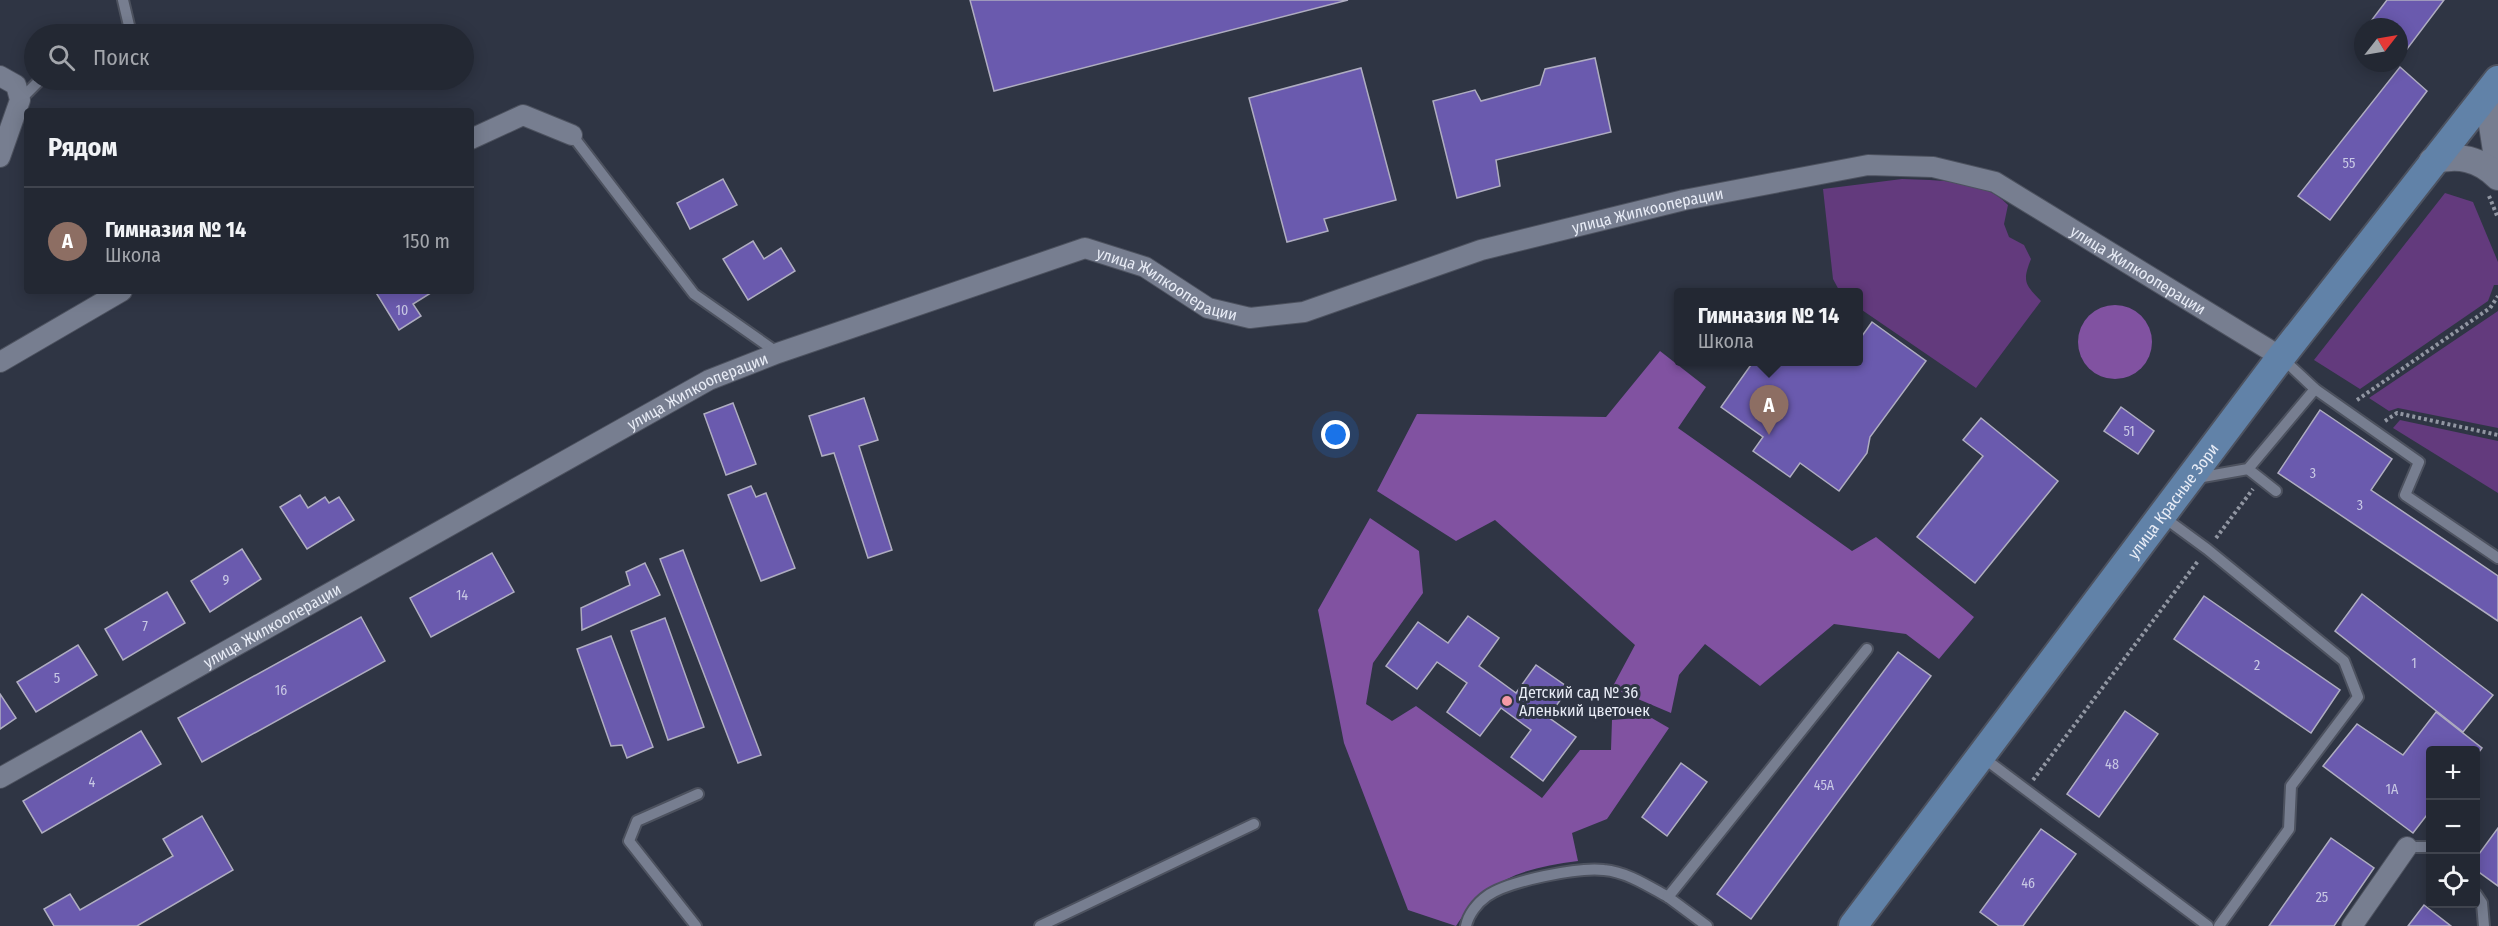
<!DOCTYPE html>
<html lang="ru">
<meta charset="utf-8">
<style>
:root{--surface:#232833;--page:#2f343f;--text:#f1f3f6;--muted:#a3a6ac;--line:#40444e;--accent:#8abfa5}
body{margin:0;font-family:"Fira Sans Condensed",sans-serif;background:var(--page);color:var(--text)}
.controls{position:absolute;right:18px;bottom:18px;display:grid;overflow:hidden;border-radius:6px;box-shadow:0 3px 15px #0003}
.controls button{width:54px;height:54px;display:grid;place-items:center;padding:0;border:0;border-bottom:2px solid var(--line);background:var(--surface);color:var(--text);font:30px sans-serif}
.compass{position:absolute;left:2354px;top:18px;width:54px;height:54px;border-radius:50%;background:var(--surface);box-shadow:0 3px 15px #0003;rotate:59deg}
.you{position:absolute;left:1336px;top:435px;width:21px;height:21px;margin:-15px;border:4px solid #fff;border-radius:50%;background:#1a73e8;box-shadow:0 0 0 9px #1a73e833}
.badge{display:grid;place-items:center;width:39px;height:39px;border-radius:50%;background:var(--accent);color:#fff;font-size:20px;font-weight:700}
.pin{position:absolute;translate:-50% -50px;filter:drop-shadow(0 2px 3px #0008)}
.pin::after{content:'';position:absolute;top:32px;width:21px;height:18px;background:inherit;clip-path:polygon(0 0,100% 0,50% 100%)}
.popup{position:absolute;left:1674px;top:288px;width:189px;height:78px;box-sizing:border-box;display:grid;place-content:center;border-radius:6px;background:var(--surface);filter:drop-shadow(0 2px 4px #0005);font-size:20px;white-space:nowrap;color:var(--muted)}
.popup b{font-size:22px;color:var(--text)}
.popup::after{content:'';position:absolute;left:50%;top:100%;margin-left:-12px;border:12px solid transparent;border-top-color:var(--surface)}
.list{margin:0;padding:0;list-style:none}
h2{display:flex;justify-content:space-between;align-items:center;height:78px;margin:0;padding:0 24px;font-size:26px}
h2 small{font-size:20px;font-weight:400;color:var(--muted)}
.list li{display:grid;grid-template-columns:39px 1fr auto;gap:18px;align-items:center;box-sizing:border-box;height:108px;padding:0 24px;border-top:2px solid var(--line)}
.list b{display:block;font-size:22px;white-space:nowrap}
.list p{margin:0;font-size:20px;white-space:nowrap;color:var(--muted)}
.list em{font-size:20px;font-style:normal;color:var(--muted)}
.icon{flex:none;width:33px;height:33px;fill:none;stroke:currentColor;stroke-width:2;stroke-linecap:round;stroke-linejoin:round}
.map{position:relative;flex:none;width:2498px;height:926px;overflow:hidden}
.search{position:absolute;background:var(--surface);box-shadow:0 3px 15px #0003;left:24px;top:24px;width:450px;height:66px;display:flex;align-items:center;gap:15px;box-sizing:border-box;padding:0 21px;border-radius:33px;color:var(--muted);font-size:22px}
.panel{position:absolute;background:var(--surface);box-shadow:0 3px 15px #0003;left:24px;top:108px;width:450px;height:186px;border-radius:6px}
.map>svg:first-child{display:block}
.green{fill:#633a7d}
.forest{fill:#8152a1}
.building{fill:#6a5aae;stroke:#afadc1;stroke-width:1.5}
.lines{fill:none;stroke-linecap:round;stroke-linejoin:round}
.service-casing{stroke:#4d525f;stroke-width:14}
.minor-casing{stroke:#4d525f;stroke-width:22}
.tertiary-casing{stroke:#4d525f;stroke-width:28}
.secondary-casing{stroke:#4d525f;stroke-width:32}
.path{stroke:#9196a2;stroke-width:4;stroke-dasharray:3 3;stroke-linecap:butt}
.service{stroke:#777e90;stroke-width:10}
.minor{stroke:#777e90;stroke-width:20}
.tertiary{stroke:#777e90;stroke-width:26}
.secondary{stroke:#6182a8;stroke-width:28}
.poi-dot{fill:#f49aa6;stroke:#2f3544;stroke-width:2}
.labels{text-anchor:middle;stroke-width:6;stroke-linejoin:round;paint-order:stroke}
.number-label{font-size:14px;fill:#c8c8e4}
.street-label{font-size:16px;fill:#e8ecf6;stroke:#2f3544}
.poi-label{font-size:16px;fill:#e8ecf6;stroke:#2f3544;text-anchor:start}
</style>
<div class="map">
<svg width="2498" height="926" viewBox="0 0 2498 926">
<rect width="100%" height="100%" fill="#2f3544"/>
<!-- green -->
<g class="green">
<path d="M1902 179C1937 181 1983 178 2008 205L2004 224 2009 237 2024 245 2031 259C2022 282 2025 284 2041 301L1976 388 1859 308V292H1840L1833 279 1823 189Z"/>
<path d="M2445 193 2473 202 2498 262V285H2494L2488 301 2360 389 2314 360Z"/>
<path d="M2498 311V428L2398 408 2389 411 2369 398Z"/>
<path d="M2400 420 2498 441V493L2393 428Z"/>
</g>
<!-- forest -->
<g class="forest">
<circle cx="2115" cy="342" r="37"/>
<path d="M1660 351 1706 387 1678 428 1852 551 1876 537 1974 617 1939 659 1906 634 1834 624 1760 686 1705 644 1679 675 1671 713 1612 688 1635 645 1495 520 1456 541 1377 491 1417 414 1606 417Z"/>
<path d="M1370 518 1419 551 1423 593 1373 663 1366 704 1392 721 1416 706 1542 798 1580 750H1611L1612 720 1650 717 1669 728 1607 819 1572 833 1578 861C1525 868 1487 878 1456 926L1408 910 1344 743 1318 610Z"/>
</g>
<!-- building -->
<g class="building">
<path d="M970 0H1348L994 91Z"/>
<path d="M2387 0H2444L2404 53 2399 49V27L2368 25Z"/>
<path d="M1595 58 1611 132 1496 160 1500 186 1457 198 1433 101 1475 90 1481 101 1540 85 1545 69Z"/>
<path d="M2400 67 2427 91 2330 220 2298 196Z"/>
<path d="M1361 68 1396 200 1324 219 1328 231 1287 242 1249 98Z"/>
<path d="M723 179 737 205 690 229 677 203Z"/>
<path d="M753 241 764 259 781 248 795 271 748 300 723 259Z"/>
<path d="M375 291H434L413 304 421 316 399 330Z"/>
<path d="M1872 322 1926 361 1870 437 1867 453 1839 491 1800 463 1790 477 1753 451 1763 437 1721 407 1753 362H1859V334L1862 336Z"/>
<path d="M864 398 878 440 859 446 892 550 868 558 834 453 822 456 809 416Z"/>
<path d="M733 403 756 464 726 475 704 414Z"/>
<path d="M2121 407 2154 431 2138 454 2104 431Z"/>
<path d="M2320 410 2392 459 2371 490 2498 576V621L2278 473Z"/>
<path d="M1981 418 2058 481 1975 583 1917 537 1983 456 1963 440Z"/>
<path d="M751 486 756 497 766 493 795 568 761 581 728 495Z"/>
<path d="M300 495 308 508 325 497 329 503 339 497 354 520 307 549 280 507Z"/>
<path d="M242 549 261 579 210 612 191 581Z"/>
<path d="M683 550 761 755 738 763 660 559Z"/>
<path d="M492 553 514 592 431 637 410 598Z"/>
<path d="M645 563 660 595 582 630 581 608 630 585 626 572Z"/>
<path d="M167 592 185 623 123 660 105 629Z"/>
<path d="M2362 594 2493 695 2463 732 2335 631Z"/>
<path d="M2204 596 2340 690 2311 733 2174 639Z"/>
<path d="M1468 616 1499 638 1479 666 1516 693 1536 665 1569 688 1548 717 1576 737 1543 781 1511 757 1531 730 1501 708 1480 736 1447 712 1467 683 1437 662 1417 689 1386 666 1418 622 1448 643Z"/>
<path d="M361 617 385 661 202 762 178 718Z"/>
<path d="M665 618 704 727 668 740 631 631Z"/>
<path d="M611 636 653 747 627 758 622 745 611 746 577 649Z"/>
<path d="M78 645 97 675 36 712 17 682Z"/>
<path d="M1898 652 1931 676 1751 919 1717 894Z"/>
<path d="M0 694 16 718 0 729Z"/>
<path d="M2125 711 2158 734 2099 817 2067 794Z"/>
<path d="M2436 712 2482 748 2476 756V750H2430V811L2413 833 2323 766 2357 724 2403 755Z"/>
<path d="M141 731 161 764 42 833 23 801Z"/>
<path d="M1681 763 1707 782 1667 836 1642 817Z"/>
<path d="M202 816 233 870 137 926H54L44 909 70 894 80 910 173 856 163 839Z"/>
<path d="M2498 828V886L2476 870V858Z"/>
<path d="M2041 829 2076 854 2023 926H1999L1980 912Z"/>
<path d="M2331 838 2374 868 2334 926H2269Z"/>
<path d="M2424 905 2451 926H2408Z"/>
</g>
<g class="lines">
<defs>
<g id="service">
<path d="M123 0 131 34"/>
<path d="M20 100 40 80"/>
<path d="M572 135 694 294 778 353"/>
<path d="M2282 358 2315 389 2419 462 2405 495 2498 558"/>
<path d="M2248 469 2276 491"/>
<path d="M2197 478 2248 469 2315 389"/>
<path d="M2162 516 2207 549 2344 661 2358 697 2291 786 2289 829 2219 926"/>
<path d="M1981 756 2208 926"/>
<path d="M2407 847H2430"/>
<path d="M2476 894 2482 903 2484 926"/>
<path d="M696 926 629 841 637 821 698 794"/>
<path d="M1040 926 1254 824"/>
<path d="M1466 926C1468 915 1477 903 1487 896 1508 881 1578 867 1604 870 1627 872 1648 886 1668 897"/>
<path d="M1707 926 1668 897 1867 649"/>
</g>
<g id="minor">
<path d="M0 76 16 85 20 100 0 157"/>
<path d="M471 139 523 115 572 135"/>
<path d="M0 362 122 291"/>
<path id="s1" d="M0 778 709 380 778 353 1085 248 1145 267 1208 308 1250 318 1304 312 1481 250 1684 200 1868 165 1933 167 1995 182 2281 357"/>
<path d="M2352 926 2407 847"/>
</g>
<g id="tertiary">
<path d="M2495 84 2492 125 2498 164"/>
<path d="M2432 161C2458 154 2479 158 2498 177"/>
</g>
<g id="secondary">
<path id="s2" d="M1853 926 2281 357 2498 80"/>
</g>
</defs>
<!-- service casing -->
<use href="#service" class="service-casing"/>
<!-- minor casing -->
<use href="#minor" class="minor-casing"/>
<!-- tertiary casing -->
<use href="#tertiary" class="tertiary-casing"/>
<!-- secondary casing -->
<use href="#secondary" class="secondary-casing"/>
<!-- path -->
<g class="path">
<path d="M2489 196 2498 218"/>
<path d="M2357 400 2490 308 2498 296"/>
<path d="M2385 421 2397 413 2498 435"/>
<path d="M2216 538 2253 489"/>
<path d="M2033 780 2198 561"/>
</g>
<!-- service -->
<use href="#service" class="service"/>
<!-- minor -->
<use href="#minor" class="minor"/>
<!-- tertiary -->
<use href="#tertiary" class="tertiary"/>
<!-- secondary -->
<use href="#secondary" class="secondary"/>
</g>
<!-- markers -->
<circle class="poi-dot" cx="1507" cy="701" r="6"/>
<g class="labels">
<!-- number labels -->
<g class="number-label">
<text x="2349" y="168">55</text>
<text x="402" y="315">10</text>
<text x="2129" y="436">51</text>
<text x="2313" y="478">3</text>
<text x="2360" y="510">3</text>
<text x="226" y="585">9</text>
<text x="462" y="600">14</text>
<text x="145" y="631">7</text>
<text x="2414" y="668">1</text>
<text x="2257" y="670">2</text>
<text x="57" y="683">5</text>
<text x="281" y="695">16</text>
<text x="2112" y="769">48</text>
<text x="92" y="787">4</text>
<text x="1824" y="790">45А</text>
<text x="2392" y="794">1А</text>
<text x="2028" y="888">46</text>
<text x="2322" y="902">25</text>
</g>
<!-- street labels -->
<g class="street-label">
<text dy="6" stroke="none"><textPath href="#s1" startOffset="1806">улица Жилкооперации</textPath></text>
<text dy="6" stroke="none"><textPath href="#s1" startOffset="2328">улица Жилкооперации</textPath></text>
<text dy="6" stroke="none"><textPath href="#s1" startOffset="1302">улица Жилкооперации</textPath></text>
<text dy="6" stroke="none"><textPath href="#s1" startOffset="798">улица Жилкооперации</textPath></text>
<text dy="6" stroke="none"><textPath href="#s2" startOffset="532">улица Красные Зори</textPath></text>
<text dy="6" stroke="none"><textPath href="#s1" startOffset="312">улица Жилкооперации</textPath></text>
</g>
<!-- poi labels -->
<g class="poi-label">
<text x="1519" y="698">Детский сад № 36<tspan x="1519" dy="18">Аленький цветочек</tspan></text>
</g>
</g>
</svg>
<div class="controls">
<button>+</button>
<button>−</button>
<button><svg class="icon" aria-label="locate" viewBox="0 0 24 24"><circle cx="12" cy="12" r="6"/><path d="M12 2v4M12 18v4M2 12h4M18 12h4"/></svg></button>
</div>
<svg class="compass" viewBox="-18 -18 36 36"><path d="M0-13l5 13h-10z" fill="#e53935"/><path d="M0 13l5-13h-10z" fill="#a3a6ac"/></svg>
<div class="you"></div>
<div class="pin badge" style="left:1769px;top:435px;background:#8d6e63">A</div>
<div class="popup"><b>Гимназия № 14</b>Школа</div>
<div class="search"><svg class="icon" aria-label="search" viewBox="0 0 24 24"><circle cx="10" cy="10" r="6"/><path d="M15 15l6 6"/></svg>Поиск</div>
<section class="panel">
<h2>Рядом<small></small></h2>
<ul class="list">
<li><span class="badge" style="background:#8d6e63">A</span><div><b>Гимназия № 14</b><p>Школа</p></div><em>150 m</em></li>
</ul>
</section>
</div>
